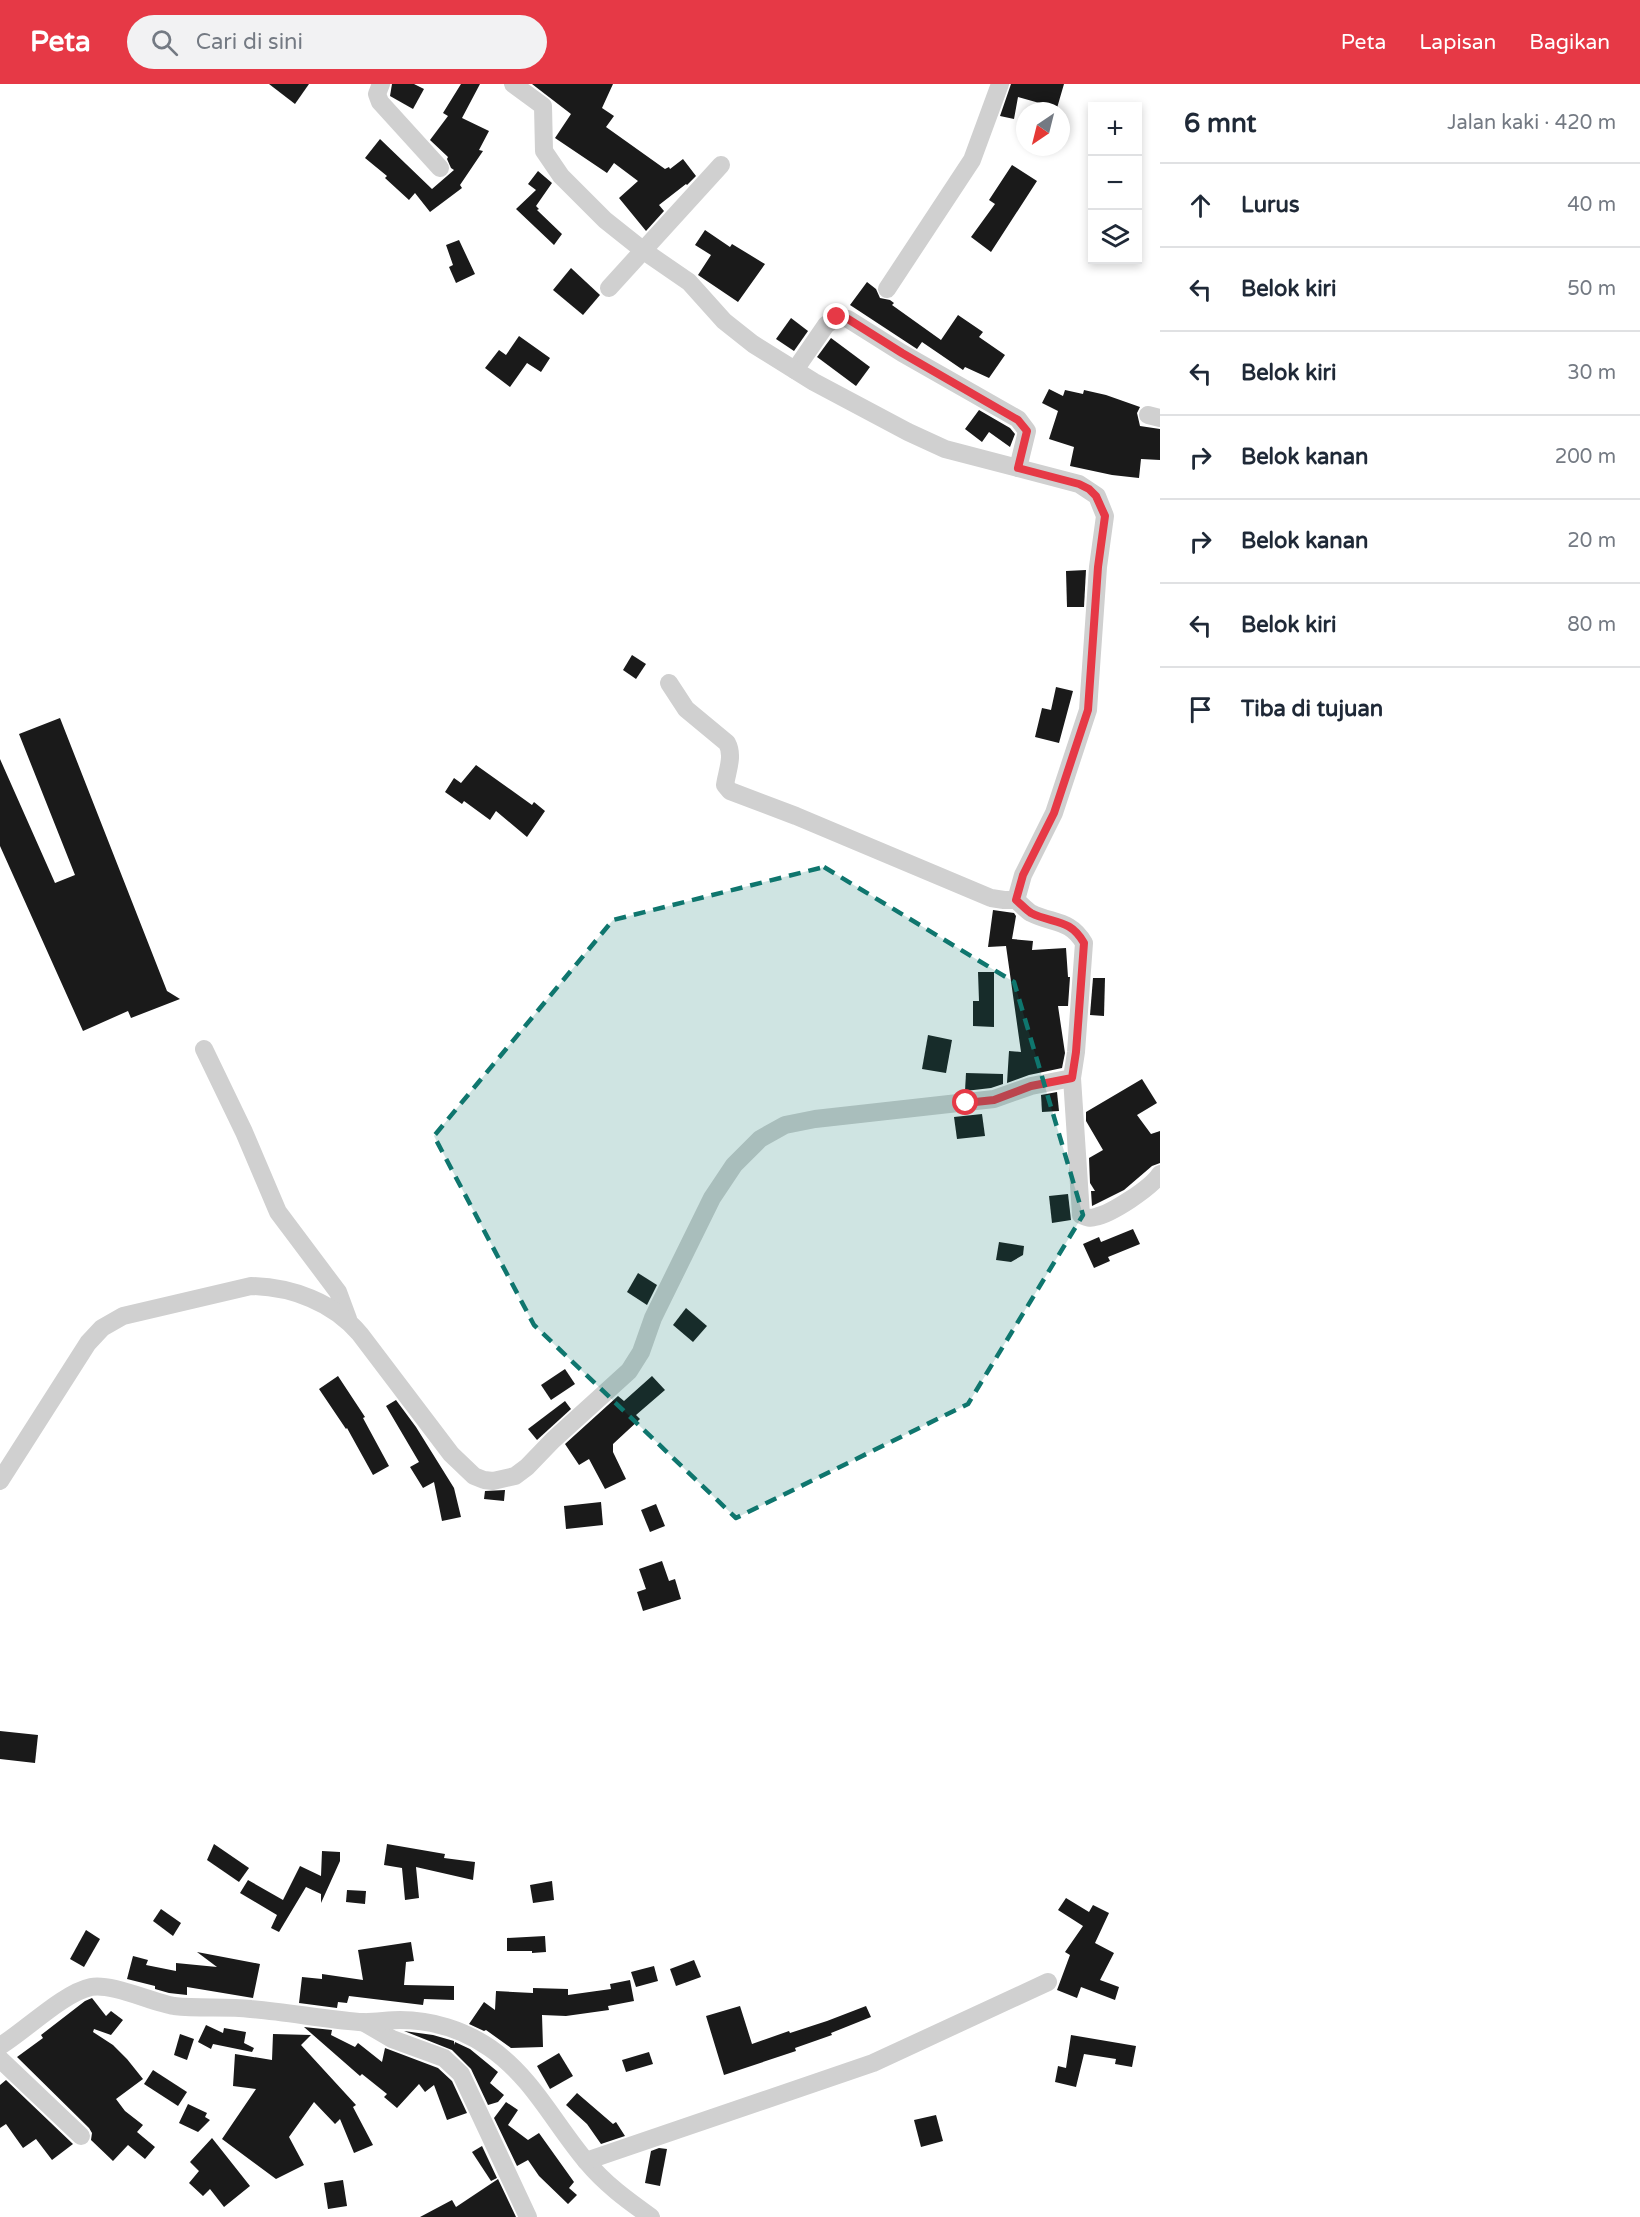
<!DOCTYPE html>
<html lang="id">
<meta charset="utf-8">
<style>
:root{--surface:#fff;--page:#f2f2f3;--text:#1f2937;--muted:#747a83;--line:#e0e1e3;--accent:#e63946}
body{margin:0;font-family:"Varela Round",sans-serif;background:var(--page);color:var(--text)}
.controls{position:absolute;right:18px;top:18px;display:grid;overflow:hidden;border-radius:0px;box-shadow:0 3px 9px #0003}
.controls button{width:54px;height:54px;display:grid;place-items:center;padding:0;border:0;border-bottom:2px solid var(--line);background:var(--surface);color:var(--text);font:30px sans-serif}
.compass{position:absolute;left:1016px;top:18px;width:54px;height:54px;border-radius:50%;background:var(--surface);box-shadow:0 3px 9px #0003;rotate:215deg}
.stop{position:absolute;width:18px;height:18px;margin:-14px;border:4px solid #e63946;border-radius:50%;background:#fff}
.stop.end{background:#e63946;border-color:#fff;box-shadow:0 2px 6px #0008}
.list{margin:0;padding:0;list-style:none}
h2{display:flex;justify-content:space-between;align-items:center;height:78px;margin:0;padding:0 24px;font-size:26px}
h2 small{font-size:20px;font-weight:400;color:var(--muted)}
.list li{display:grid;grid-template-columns:39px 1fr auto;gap:18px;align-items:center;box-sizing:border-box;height:84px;padding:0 24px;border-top:2px solid var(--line)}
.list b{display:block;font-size:22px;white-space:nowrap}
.list em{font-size:20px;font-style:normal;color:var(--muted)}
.icon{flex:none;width:33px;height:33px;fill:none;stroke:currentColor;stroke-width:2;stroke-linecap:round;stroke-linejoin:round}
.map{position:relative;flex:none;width:1160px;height:2133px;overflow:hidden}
header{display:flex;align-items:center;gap:36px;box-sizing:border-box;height:84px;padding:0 30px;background:var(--accent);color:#fff}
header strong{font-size:28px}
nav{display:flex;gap:33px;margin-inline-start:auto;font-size:21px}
.search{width:420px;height:54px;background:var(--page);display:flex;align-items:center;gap:15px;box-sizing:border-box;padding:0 21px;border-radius:33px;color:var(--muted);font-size:22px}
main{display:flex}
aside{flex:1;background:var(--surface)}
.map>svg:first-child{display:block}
.building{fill:#1a1a1a}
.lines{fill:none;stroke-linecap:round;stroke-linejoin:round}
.minor{stroke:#d0d0d0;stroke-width:18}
.route{stroke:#e63946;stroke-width:8}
.marked{fill:#0f766e;fill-opacity:0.2;stroke:#0f766e;stroke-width:4.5;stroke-dasharray:12 8;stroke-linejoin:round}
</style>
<header>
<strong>Peta</strong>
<div class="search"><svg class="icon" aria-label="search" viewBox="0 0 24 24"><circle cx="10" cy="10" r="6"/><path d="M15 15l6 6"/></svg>Cari di sini</div>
<nav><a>Peta</a><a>Lapisan</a><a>Bagikan</a></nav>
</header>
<main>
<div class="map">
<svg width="1160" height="2133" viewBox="0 0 1160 2133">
<rect width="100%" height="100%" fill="#fff"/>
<!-- building -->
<g class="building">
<path d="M269 0H309L295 20Z"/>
<path d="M392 0H414L424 5 413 25 390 12Z"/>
<path d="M461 0H480L462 34 489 47 479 66 483 67 460 101 462 104 430 128 415 109 409 116 385 94 387 92 365 74 380 55 432 105 454 86 451 84 447 75 448 73 430 56 448 32 443 29Z"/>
<path d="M532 0H613L602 24 614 32 606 43 665 85 669 83 670 85 683 75 696 92 687 101 686 100 659 121 664 127 646 147 619 114 638 97 614 79 607 89 555 54 571 30Z"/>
<path d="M1011 0H1064L1057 24 1018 13 1014 35 1000 32Z"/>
<path d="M1012 81 1037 97 991 168 971 153 995 120 989 116Z"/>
<path d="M538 87 552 99 536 122 539 125 537 126 562 150 554 161 516 125 536 106 528 100Z"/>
<path d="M705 146 730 163 732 160 765 180 738 218 698 191 711 171 695 161Z"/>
<path d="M459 156 475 190 456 199 449 183 453 181 446 161Z"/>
<path d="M571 184 600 211 583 231 553 206Z"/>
<path d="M867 198 876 205 880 214 890 216 894 219 892 221 941 256 958 231 983 248 979 253 1005 271 989 294 965 283 963 286 922 258 917 265 850 221Z"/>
<path d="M791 234 808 247 794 267 776 255Z"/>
<path d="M519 252 550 274 541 288 527 279 510 303 485 284 499 266 506 271Z"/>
<path d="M831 254 870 283 856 302 817 273Z"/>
<path d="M1049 305 1063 312 1065 306 1083 310 1084 306 1106 311 1140 323 1137 329 1140 342 1160 345V376L1141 375 1139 394 1112 391 1070 382 1074 363 1049 355 1058 327 1042 319Z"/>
<path d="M979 326 1010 344 1015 350 1010 363 989 348 982 358 965 345Z"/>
<path d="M1086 486 1084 523H1067L1066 487Z"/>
<path d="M632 571 646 580 636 595 623 586Z"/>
<path d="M1056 603 1073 607 1059 659 1035 653 1042 624 1051 626Z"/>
<path d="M60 634 167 907 180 915 131 934 128 927 83 947 0 762V675L55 799 75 791 19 650Z"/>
<path d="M476 681 532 721 534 718 545 727 527 753 496 727 490 736 464 717 462 720 445 708 454 694 461 699Z"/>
<path d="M993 826 1014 829 1016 832 1012 855 1033 857 1032 866 1066 864 1068 893H1070L1068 922H1058L1065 969 1062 984 1029 991 1007 999 1009 967 1021 968 1006 862 988 863Z"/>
<path d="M978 888H994V943L973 942V917H979Z"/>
<path d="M1093 894H1105L1104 932 1090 931Z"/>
<path d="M928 951 952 956 946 989 922 985Z"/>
<path d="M966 989 1003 990V1000L991 1004 965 1007Z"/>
<path d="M1142 995 1157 1019 1137 1031 1151 1050 1160 1047V1079L1152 1082 1124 1106 1092 1122 1091 1107H1095L1090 1099 1089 1074 1103 1066 1086 1037V1028Z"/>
<path d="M1057 1008 1059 1027 1042 1028 1041 1011Z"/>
<path d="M982 1030 985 1052 957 1055 954 1033Z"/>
<path d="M1068 1110 1071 1136 1052 1139 1049 1112Z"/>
<path d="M1133 1145 1140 1160 1108 1173 1110 1177 1094 1184 1083 1160 1099 1153 1101 1158Z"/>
<path d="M999 1158 1024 1162 1023 1171 1011 1178 996 1176Z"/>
<path d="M638 1189 657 1201 647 1221 627 1208Z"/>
<path d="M686 1224 707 1242 693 1258 673 1241Z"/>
<path d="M565 1285 575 1300 551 1316 541 1301Z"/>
<path d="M338 1292 365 1333 363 1334 389 1382 373 1391 347 1344 346 1345 319 1305Z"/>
<path d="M652 1292 665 1306 636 1331 640 1335 613 1360V1368L626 1395 605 1405 589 1375 579 1381 565 1360 618 1312 624 1317Z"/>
<path d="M396 1316 416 1343 454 1404 461 1433 442 1437 434 1398 423 1404 410 1383 419 1378 386 1322Z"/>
<path d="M565 1317 571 1325 537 1356 528 1345Z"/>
<path d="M505 1406 504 1417 484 1415 485 1407Z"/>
<path d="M601 1418 603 1441 566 1445 564 1422Z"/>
<path d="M656 1420 665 1442 650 1448 641 1426Z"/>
<path d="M662 1477 669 1497 675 1495 681 1515 643 1527 637 1508 646 1505 639 1485Z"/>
<path d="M0 1647 38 1651 35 1679 0 1675Z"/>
<path d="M214 1760 249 1784 239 1798 207 1776Z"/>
<path d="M387 1760 445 1770 444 1774 475 1778 473 1796 416 1783 419 1814 405 1816 402 1784 384 1781Z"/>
<path d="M322 1767 340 1768V1777L321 1819V1810L306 1803 279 1848 271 1844 277 1831 240 1809 248 1796 283 1816 300 1782 321 1792Z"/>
<path d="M552 1797 554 1816 533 1819 530 1801Z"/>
<path d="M347 1806 366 1807 365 1820 346 1818Z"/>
<path d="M1066 1814 1089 1828 1093 1821 1109 1829 1095 1859 1114 1869 1100 1896 1119 1903 1115 1916 1081 1903 1077 1914 1057 1906 1070 1871 1065 1868 1083 1842 1058 1826Z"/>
<path d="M161 1825 181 1839 173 1852 153 1837Z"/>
<path d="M86 1846 100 1855 84 1883 70 1875Z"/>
<path d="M545 1852 546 1868 532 1869V1867H507V1854Z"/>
<path d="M411 1858 414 1877 406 1878 404 1901 454 1902V1916L424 1915 423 1921 349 1912 347 1919 338 1918 337 1924 299 1919 302 1893 322 1895V1890L363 1896 358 1866Z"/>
<path d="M197 1868 260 1880 253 1914 187 1903V1911L169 1909 155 1905V1902L127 1895 133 1872 148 1876 146 1881 176 1887V1879L217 1883Z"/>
<path d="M694 1876 701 1893 676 1902 670 1885Z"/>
<path d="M654 1882 658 1897 636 1903 631 1888Z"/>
<path d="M630 1896 634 1917 608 1922 609 1926 566 1932 542 1931 543 1963 511 1964 486 1946 484 1947 469 1940 484 1918 495 1926 496 1907 533 1909V1904L568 1905V1911L611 1905 610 1900Z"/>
<path d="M92 1914 106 1932 111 1927 123 1936 111 1951 94 1945 93 1948 113 1961 127 1975 143 1995 116 2015 125 2027 143 2041 137 2048 155 2063 145 2075 128 2061 113 2077 91 2056 92 2049 89 2044 17 1973 43 1954 41 1951 85 1917Z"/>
<path d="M740 1922 752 1960 789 1947 790 1949 827 1937 866 1922 871 1933 831 1949 832 1951 795 1964 796 1967 724 1991 706 1932Z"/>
<path d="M206 1941 223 1949 224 1944 246 1948 244 1959 254 1964 252 1968 213 1960 211 1965 198 1958Z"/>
<path d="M304 1943 332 1946 331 1951 355 1963 358 1959 382 1978 385 1964 438 1984 452 1997 467 2029 447 2036 434 2001 425 2008 419 2000 397 2024 384 2013 387 2010 362 1990 360 1992Z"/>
<path d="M404 1947 433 1951 454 1957V1961L455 1958 470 1965 498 1988 490 1999 504 2011 498 2018 488 2021 471 1985 452 1966Z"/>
<path d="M180 1950 194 1955 187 1976 174 1971Z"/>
<path d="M273 1950 311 1951 301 1961 356 2021 353 2023 373 2061 354 2069 340 2035 335 2040 314 2018 289 2053 304 2081 276 2095 222 2055 256 2005 233 2002 235 1970 272 1976Z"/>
<path d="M1071 1951 1136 1962 1132 1983 1115 1980 1116 1975 1084 1970 1076 2003 1055 1998 1058 1982 1066 1984Z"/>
<path d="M649 1968 653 1980 626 1988 622 1976Z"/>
<path d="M559 1969 573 1992 550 2005 537 1982Z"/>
<path d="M153 1986 187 2008 178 2022 144 2000Z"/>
<path d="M6 1996 73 2060 52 2076 36 2055 23 2064 6 2040 0 2044V2001Z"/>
<path d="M577 2009 613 2040 616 2038 625 2052 601 2060 587 2040 566 2021Z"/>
<path d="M506 2018 518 2026 508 2041 528 2056 539 2049 574 2098 569 2104 577 2111 568 2120 539 2092 528 2076 517 2082 494 2034Z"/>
<path d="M188 2020 207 2029 205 2033 210 2036 198 2048 179 2039Z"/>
<path d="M936 2031 943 2057 921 2063 914 2036Z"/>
<path d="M212 2054 250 2102 224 2123 210 2105 203 2112 189 2099 199 2087 190 2078Z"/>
<path d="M482 2062 497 2094 491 2097 472 2068Z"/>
<path d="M659 2064 667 2065 660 2102 645 2099 651 2067Z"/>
<path d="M498 2095 516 2133H420L452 2116 456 2123Z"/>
<path d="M343 2096 347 2122 328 2125 324 2099Z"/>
</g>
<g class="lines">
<!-- minor -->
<g class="minor">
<path d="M381 0 377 10 380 18 440 84"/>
<path d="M609 204 721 81"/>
<path d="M887 205 972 76 1000 0"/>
<path d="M795 286 826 241 837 233 848 235 902 269 1018 335 1027 347 1018 384"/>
<path d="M1148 331 1160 334"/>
<path d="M669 599 686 625 727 659C734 672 727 687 725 701L730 707 796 732 991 814 1004 816H1016"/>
<path d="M204 965 244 1048 278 1128 338 1208 348 1235"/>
<path d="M1072 994 1081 1131C1086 1133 1090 1135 1095 1133 1111 1130 1151 1104 1160 1090"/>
<path d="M0 1397 88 1259 102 1244 123 1232 251 1202C292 1203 333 1218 360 1250L451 1370 474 1392 484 1396 493 1397 515 1392 527 1383 553 1356 629 1287 641 1268 653 1234 712 1114 734 1081 760 1055 785 1041 815 1035 994 1015 1031 1002 1072 994 1076 968 1084 859C1070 835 1053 840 1031 829 1026 826 1021 820 1016 816L1023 791 1054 729 1088 626 1098 483 1105 432 1097 412 1079 400 945 365 908 348 814 298 753 260 724 237 689 198 644 167 605 136 561 92 544 67 543 22 513 0"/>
<path d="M363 1938 392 1955 444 1974 461 1990 528 2133"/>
<path d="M0 1962C25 1947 63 1909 91 1903 111 1899 152 1918 174 1922 200 1925 226 1922 251 1925 287 1928 323 1935 359 1938 373 1939 387 1936 400 1936 432 1936 464 1946 490 1964 532 1993 554 2039 586 2077 605 2100 627 2116 651 2133"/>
<path d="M0 1975 81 2052"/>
<path d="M586 2077 873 1979 1048 1898"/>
</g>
</g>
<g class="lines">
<!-- route -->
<path class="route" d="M837 233 848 235 902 269 1018 336 1027 347 1018 384 1079 400 1089 405 1096 412 1105 432 1098 483 1088 626 1054 729 1023 791 1016 816C1021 820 1026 826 1031 829 1053 840 1070 834 1084 859L1076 968 1072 994 1031 1002 994 1016 966 1019"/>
</g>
<!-- marked area -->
<path class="marked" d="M824 783 1014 898 1083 1131 968 1320 736 1434 534 1241 434 1052 613 836Z"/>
</svg>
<div class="controls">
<button>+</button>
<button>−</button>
<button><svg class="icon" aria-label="layers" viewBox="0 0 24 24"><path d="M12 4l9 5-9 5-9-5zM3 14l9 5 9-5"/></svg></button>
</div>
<svg class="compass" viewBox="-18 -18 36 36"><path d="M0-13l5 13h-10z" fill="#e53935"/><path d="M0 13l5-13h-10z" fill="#747a83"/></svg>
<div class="stop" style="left:966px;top:1019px"></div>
<div class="stop end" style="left:837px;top:233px"></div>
</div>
<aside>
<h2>6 mnt<small>Jalan kaki · 420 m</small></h2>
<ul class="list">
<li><svg class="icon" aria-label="ahead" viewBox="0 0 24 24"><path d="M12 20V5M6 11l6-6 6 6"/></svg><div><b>Lurus</b></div><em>40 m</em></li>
<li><svg class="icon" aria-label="left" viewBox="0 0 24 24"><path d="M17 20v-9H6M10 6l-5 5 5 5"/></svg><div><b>Belok kiri</b></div><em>50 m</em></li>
<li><svg class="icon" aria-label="left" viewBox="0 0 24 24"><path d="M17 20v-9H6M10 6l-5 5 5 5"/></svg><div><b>Belok kiri</b></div><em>30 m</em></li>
<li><svg class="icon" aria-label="right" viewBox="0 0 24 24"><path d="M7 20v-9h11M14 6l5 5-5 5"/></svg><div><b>Belok kanan</b></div><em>200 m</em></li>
<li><svg class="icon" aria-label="right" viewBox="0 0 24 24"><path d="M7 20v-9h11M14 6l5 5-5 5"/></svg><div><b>Belok kanan</b></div><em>20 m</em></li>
<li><svg class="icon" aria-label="left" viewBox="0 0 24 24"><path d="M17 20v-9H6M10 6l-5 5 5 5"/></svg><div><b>Belok kiri</b></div><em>80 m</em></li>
<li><svg class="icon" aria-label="arrive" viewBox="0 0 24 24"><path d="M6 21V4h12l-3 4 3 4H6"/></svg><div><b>Tiba di tujuan</b></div></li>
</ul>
</aside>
</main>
